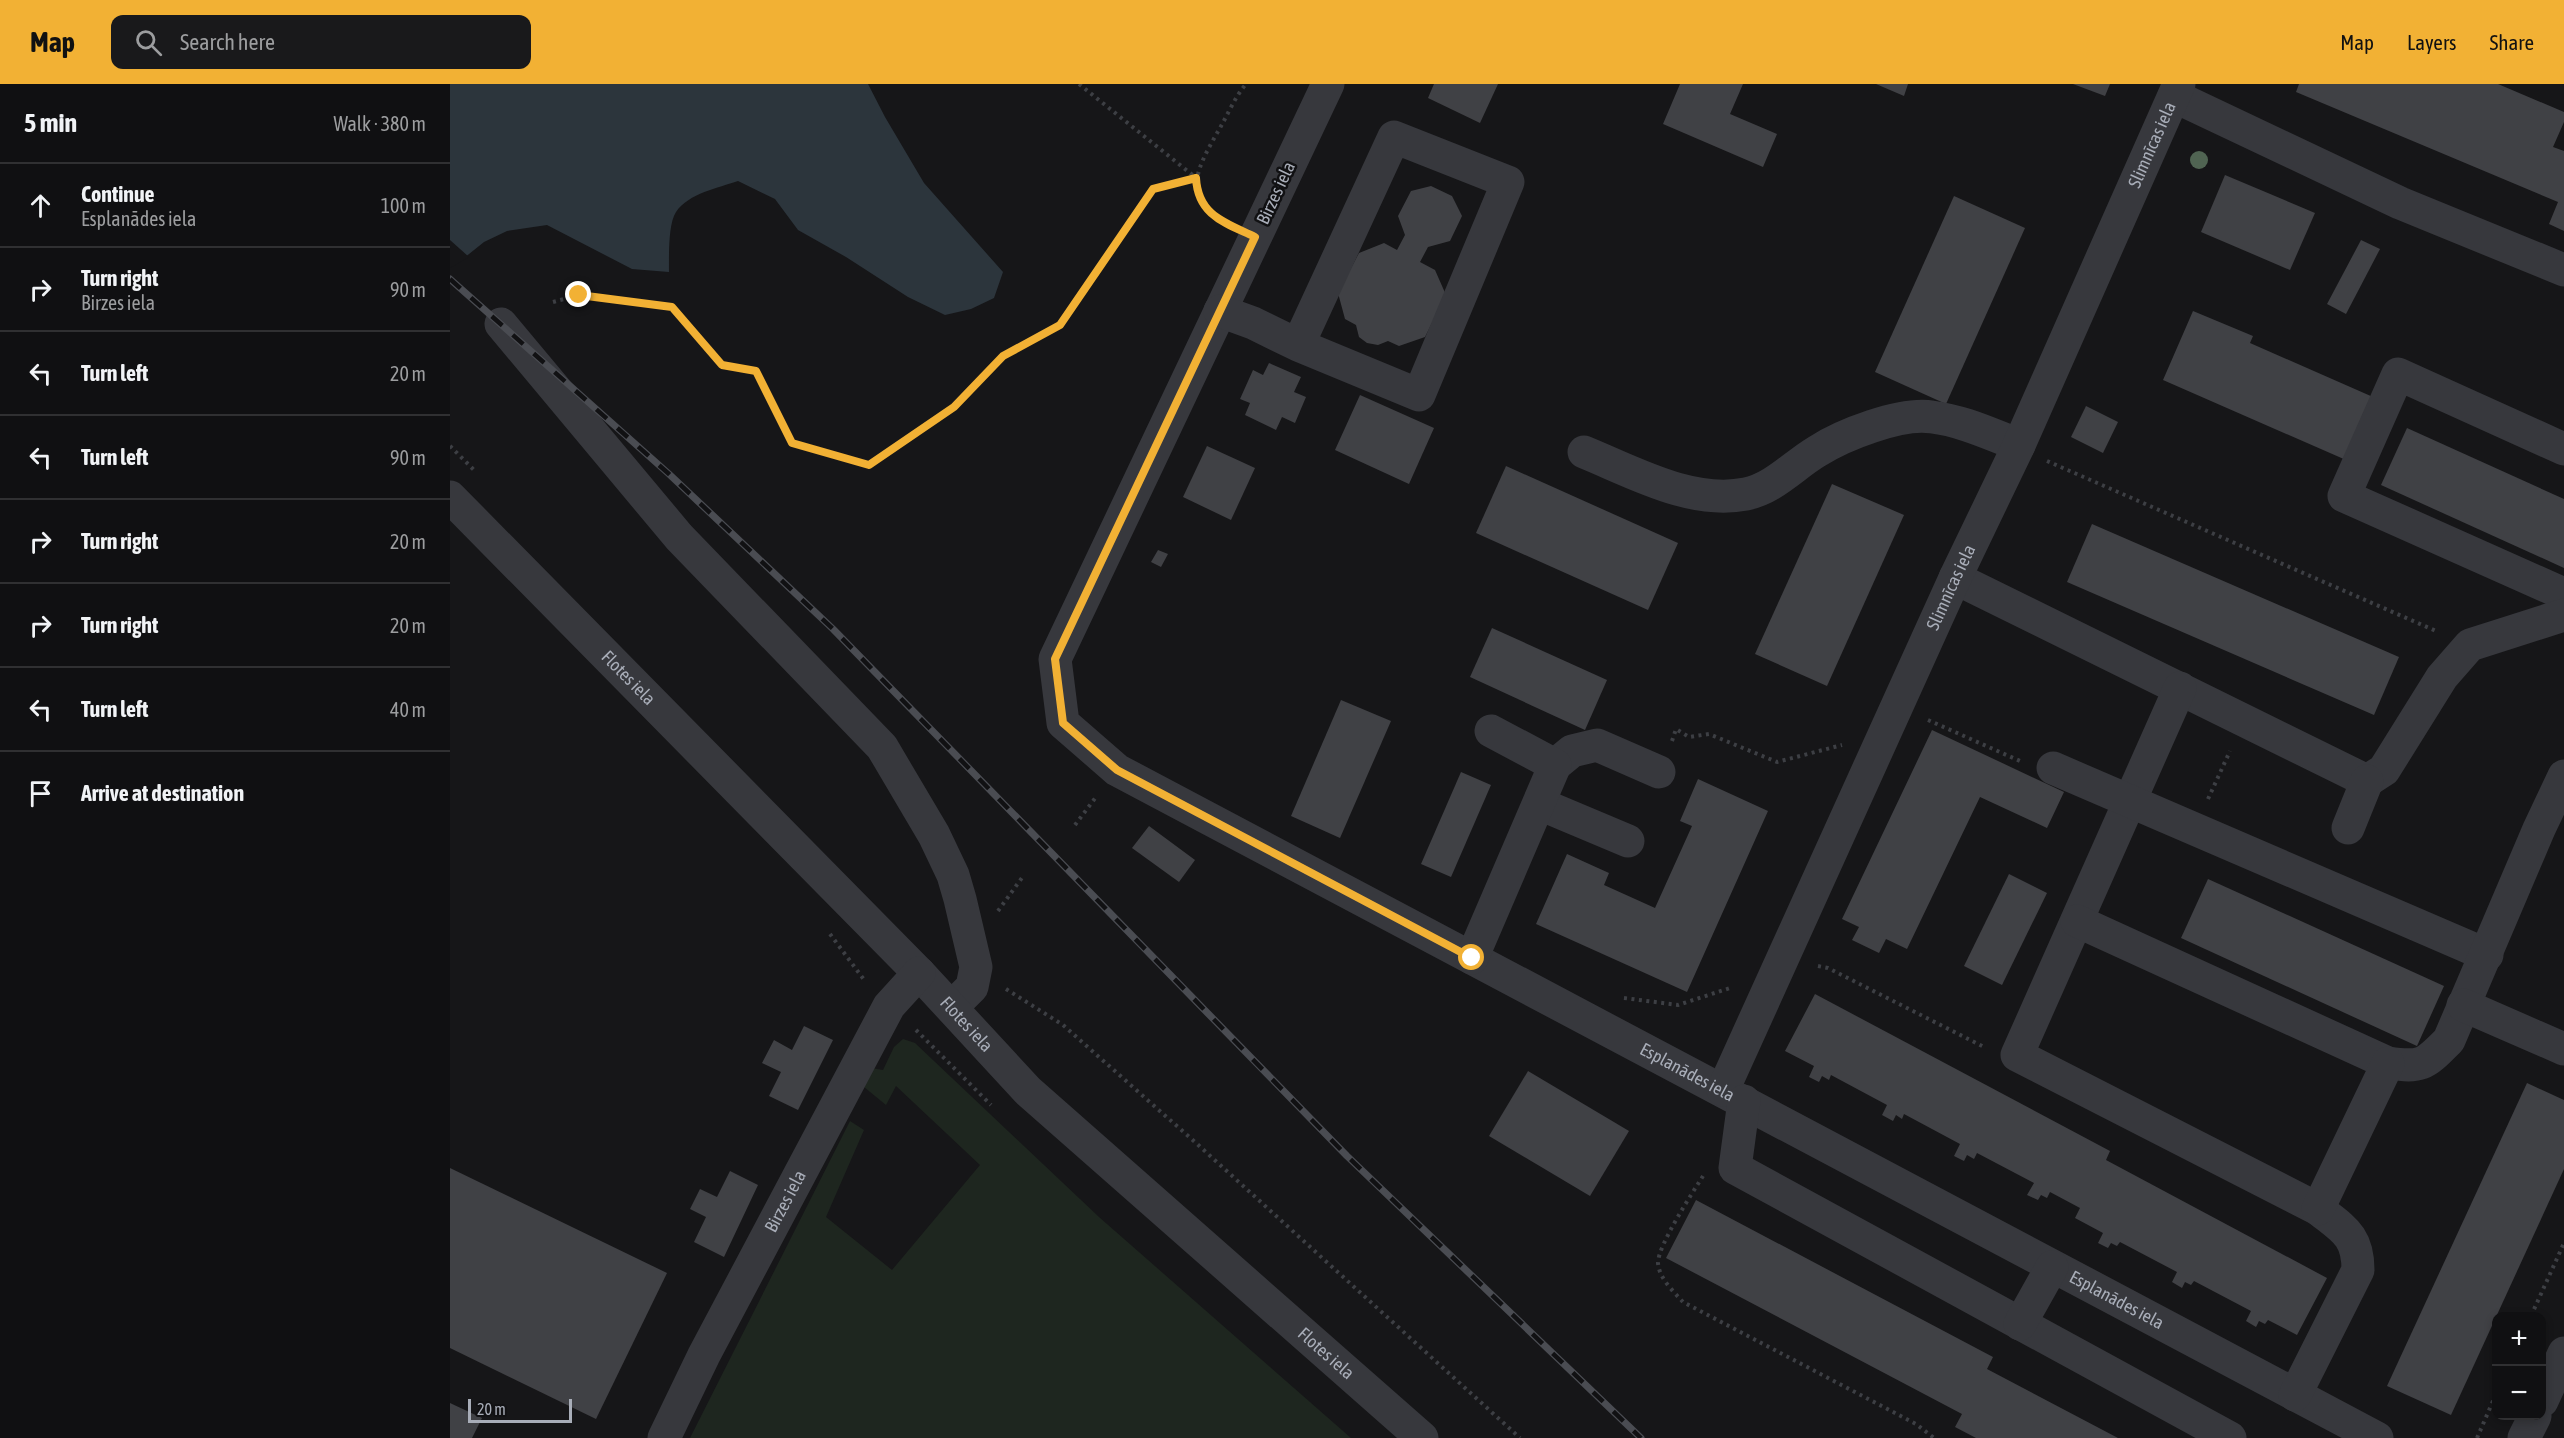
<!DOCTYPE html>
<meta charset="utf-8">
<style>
:root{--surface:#101012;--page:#19191b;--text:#f1f3f6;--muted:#9c9d9f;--line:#303032;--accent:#f2b134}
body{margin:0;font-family:"Asap Condensed",sans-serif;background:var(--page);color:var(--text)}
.controls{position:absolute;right:18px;bottom:18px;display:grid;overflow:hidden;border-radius:12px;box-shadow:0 3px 9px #0003}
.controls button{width:54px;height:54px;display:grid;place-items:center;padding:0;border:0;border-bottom:2px solid var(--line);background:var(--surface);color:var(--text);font:30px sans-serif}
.scale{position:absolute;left:18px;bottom:15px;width:104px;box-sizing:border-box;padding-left:6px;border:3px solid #a8adb8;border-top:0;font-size:16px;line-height:21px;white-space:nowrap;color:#a8adb8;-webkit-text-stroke:4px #111113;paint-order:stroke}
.stop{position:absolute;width:18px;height:18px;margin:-14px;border:4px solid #f2b134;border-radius:50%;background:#fff}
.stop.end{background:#f2b134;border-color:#fff;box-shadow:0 2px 6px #0008}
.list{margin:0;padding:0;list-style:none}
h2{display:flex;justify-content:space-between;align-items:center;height:78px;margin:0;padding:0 24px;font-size:26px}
h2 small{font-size:20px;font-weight:400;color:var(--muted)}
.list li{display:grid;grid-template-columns:39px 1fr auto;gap:18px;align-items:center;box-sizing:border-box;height:84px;padding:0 24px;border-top:2px solid var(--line)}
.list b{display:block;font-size:22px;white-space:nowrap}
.list p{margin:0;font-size:20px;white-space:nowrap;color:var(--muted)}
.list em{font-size:20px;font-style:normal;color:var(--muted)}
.icon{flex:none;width:33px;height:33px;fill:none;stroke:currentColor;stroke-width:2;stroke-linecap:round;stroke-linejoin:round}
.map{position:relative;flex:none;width:2114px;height:1354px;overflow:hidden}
header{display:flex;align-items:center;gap:36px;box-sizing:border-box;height:84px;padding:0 30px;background:var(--accent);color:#111}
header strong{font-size:28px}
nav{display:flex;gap:33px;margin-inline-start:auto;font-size:21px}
.search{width:420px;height:54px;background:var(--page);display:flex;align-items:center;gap:15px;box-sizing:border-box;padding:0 21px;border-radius:12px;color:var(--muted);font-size:22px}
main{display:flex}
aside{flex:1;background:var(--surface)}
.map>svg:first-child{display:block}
.green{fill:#1e261f}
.water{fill:#2c353c}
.pier{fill:#161618}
.building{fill:#404145}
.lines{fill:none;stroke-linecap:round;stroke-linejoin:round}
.path{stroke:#3d3f44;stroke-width:4;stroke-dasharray:3 4.5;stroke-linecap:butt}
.minor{stroke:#37383d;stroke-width:33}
.rail-casing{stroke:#4a4c52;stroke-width:7}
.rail{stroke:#111113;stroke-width:4.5;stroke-dasharray:14;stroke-linecap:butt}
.tree{fill:#506452}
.route{stroke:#f2b134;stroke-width:8}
.labels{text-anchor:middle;stroke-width:5;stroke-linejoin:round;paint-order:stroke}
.street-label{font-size:18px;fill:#a8adb8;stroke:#111113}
</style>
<header>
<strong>Map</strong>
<div class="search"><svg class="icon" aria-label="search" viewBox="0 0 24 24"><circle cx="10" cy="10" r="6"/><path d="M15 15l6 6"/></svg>Search here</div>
<nav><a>Map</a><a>Layers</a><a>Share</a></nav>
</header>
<main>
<aside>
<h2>5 min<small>Walk · 380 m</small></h2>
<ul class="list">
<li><svg class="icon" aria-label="ahead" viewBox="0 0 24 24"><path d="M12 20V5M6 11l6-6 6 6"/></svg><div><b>Continue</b><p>Esplanādes iela</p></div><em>100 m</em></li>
<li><svg class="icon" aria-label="right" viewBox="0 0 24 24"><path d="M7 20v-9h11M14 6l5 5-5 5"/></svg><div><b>Turn right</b><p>Birzes iela</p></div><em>90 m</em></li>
<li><svg class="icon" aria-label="left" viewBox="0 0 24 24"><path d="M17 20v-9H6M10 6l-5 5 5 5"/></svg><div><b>Turn left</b></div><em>20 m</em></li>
<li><svg class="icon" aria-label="left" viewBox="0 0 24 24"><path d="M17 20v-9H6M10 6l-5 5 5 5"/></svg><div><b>Turn left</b></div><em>90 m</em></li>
<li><svg class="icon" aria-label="right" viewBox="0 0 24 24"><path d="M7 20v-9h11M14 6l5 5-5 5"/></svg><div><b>Turn right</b></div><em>20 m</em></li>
<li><svg class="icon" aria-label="right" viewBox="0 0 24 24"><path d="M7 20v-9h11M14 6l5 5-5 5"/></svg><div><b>Turn right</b></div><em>20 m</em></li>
<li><svg class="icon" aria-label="left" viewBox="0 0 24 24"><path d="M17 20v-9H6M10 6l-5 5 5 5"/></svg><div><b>Turn left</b></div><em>40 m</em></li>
<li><svg class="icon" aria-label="arrive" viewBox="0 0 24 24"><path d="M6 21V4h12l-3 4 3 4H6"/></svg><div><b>Arrive at destination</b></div></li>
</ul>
</aside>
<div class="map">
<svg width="2114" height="1354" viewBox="0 0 2114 1354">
<rect width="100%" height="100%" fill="#161618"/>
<!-- green -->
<path class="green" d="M453 955 465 959 649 1133 901 1354H240L400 1037 414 1046 376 1133 442 1186 530 1081 446 1002 436 1021 414 1003 421 984 433 986 444 963Z"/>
<!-- water -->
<path class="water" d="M0 0H418L435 33 474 99 553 188 544 214 521 225 495 231 458 213 396 173 348 146 325 115 288 97C268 104 239 109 226 128 218 140 219 173 219 188L182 185 97 141 57 147 34 158 14 174 0 181Z"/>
<!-- pier -->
<path class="pier" d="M0 156 19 173 0 184Z"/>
<!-- building -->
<g class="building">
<path d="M984 0H1048L1030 39 978 14Z"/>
<path d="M1230 0H1293L1280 30 1327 50 1313 83 1213 40Z"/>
<path d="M1426 0H1458L1454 12Z"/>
<path d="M1623 0H1660L1655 12Z"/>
<path d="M1849 0H2048L2114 28V38L2103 63 2114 67V147L2099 140 2108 118 1846 8Z"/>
<path d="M1775 91 1865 129 1840 186 1751 148Z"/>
<path d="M981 102 1002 112 1012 132 1000 157 978 163 970 178 985 186 996 211 975 253 949 262 938 257 928 261 917 259 909 253 906 241 895 235 888 209 909 169 934 159 947 166 955 151 948 132 961 107Z"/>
<path d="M1504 112 1575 144 1496 320 1425 288Z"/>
<path d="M1911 156 1930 165 1896 230 1877 220Z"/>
<path d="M1743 227 1803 252 1800 259 1923 313 1896 376 1713 296Z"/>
<path d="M819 279 851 293 844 308 856 313 845 339 832 333 826 346 795 331 800 319 790 315 803 286 813 291Z"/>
<path d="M910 311 984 344 959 400 885 366Z"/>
<path d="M1636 322 1668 338 1653 369 1621 353Z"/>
<path d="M1957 344 2114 415V484L1931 401Z"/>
<path d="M757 362 805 384 781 436 733 413Z"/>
<path d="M1056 382 1228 459 1198 526 1026 449Z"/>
<path d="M1382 400 1454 431 1377 602 1305 570Z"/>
<path d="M1642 440 1949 573 1924 631 1617 498Z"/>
<path d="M708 466 718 470 711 483 701 478Z"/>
<path d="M1042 544 1157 596 1135 646 1020 593Z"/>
<path d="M891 616 941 637 890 754 841 732Z"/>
<path d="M1482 646 1614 708 1597 744 1530 713 1457 865 1436 855 1429 869 1402 856 1409 843 1392 835Z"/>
<path d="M1011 688 1041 701 1001 793 971 780Z"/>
<path d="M1248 695 1318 727 1237 908 1086 840 1117 770 1159 789 1154 801 1205 824 1242 742 1230 737Z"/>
<path d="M699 742 745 776 729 798 682 764Z"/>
<path d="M1559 790 1597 809 1552 901 1514 882Z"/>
<path d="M1758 795 1994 902 1967 962 1731 854Z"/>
<path d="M1365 910 1660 1067 1656 1076 1877 1194 1847 1251 1818 1236 1815 1240 1809 1237 1806 1243 1796 1237 1801 1227 1744 1197 1741 1201 1735 1198 1732 1204 1722 1198 1727 1188 1670 1158 1667 1162 1661 1159 1658 1164 1648 1159 1653 1149 1625 1134 1630 1124 1600 1108 1597 1114 1591 1111 1588 1116 1577 1111 1584 1099 1527 1069 1524 1075 1517 1071 1514 1077 1504 1072 1510 1060 1454 1030 1452 1035 1446 1031 1443 1037 1432 1031 1437 1021 1381 991 1379 996 1372 992 1369 998 1359 993 1364 982 1335 967Z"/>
<path d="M354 942 383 956 348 1026 319 1012 331 988 312 979 324 956 342 966Z"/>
<path d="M1078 987 1179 1047 1140 1112 1039 1052Z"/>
<path d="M2077 999 2114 1016V1085L2001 1331 1937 1302Z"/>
<path d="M0 1084 217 1189 146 1335 0 1264Z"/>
<path d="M280 1087 308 1101 274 1173 244 1158 256 1133 240 1125 250 1105 267 1113Z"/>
<path d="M1246 1116 1543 1273 1537 1285 1668 1354H1526L1505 1343 1512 1330 1216 1174Z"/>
<path d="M0 1319 32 1334 22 1354H0Z"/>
</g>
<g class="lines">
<!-- path -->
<g class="path">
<path d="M629 0 745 93"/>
<path d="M775 138C727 115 750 79 770 44 778 30 785 13 796 0"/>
<path d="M103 218 129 211 222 223 272 281 306 287 342 359 419 381 503 323 553 272 610 241 703 105 746 94"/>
<path d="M0 362 24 386"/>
<path d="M1597 377 1986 547"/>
<path d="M1478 636 1570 677"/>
<path d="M1222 657 1226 645 1239 653 1259 650 1327 678 1392 661"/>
<path d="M1758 715 1780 667"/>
<path d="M625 741 646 713"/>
<path d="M548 827 574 791"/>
<path d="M380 850 415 897"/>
<path d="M1368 882 1378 884 1536 964"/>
<path d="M556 905 613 941 746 1059 1070 1354"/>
<path d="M1174 914 1228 921 1283 903"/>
<path d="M466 946 541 1021"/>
<path d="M1253 1092C1243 1108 1208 1161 1208 1179 1209 1194 1223 1207 1233 1218L1466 1340 1484 1354"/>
<path d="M2081 1232 2114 1159"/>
<path d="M2027 1354 2046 1310"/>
</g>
<!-- minor -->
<g class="minor">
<path id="s1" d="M878 0 605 575 613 639 667 686 1927 1354"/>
<path d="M1724 12 1950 119 2114 186"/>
<path d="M770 227 803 239 848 261 969 311 1058 98 944 53 848 261"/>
<path d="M51 240 229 453 432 663 484 751 503 791 510 815 526 883 522 903 502 923"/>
<path d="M2114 365 1948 290 1894 412 2114 510"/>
<path d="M1134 368C1183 388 1241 421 1296 410 1324 404 1343 382 1366 368 1392 351 1451 328 1482 333 1513 337 1540 350 1569 361"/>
<path id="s2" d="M0 413 469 889 578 1007 972 1354"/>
<path d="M1505 494 1917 697 1934 686 1992 593 2020 561 2114 531"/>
<path d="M1730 604 1567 971 1868 1125C1893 1145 1908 1151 1908 1186L1845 1311"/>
<path d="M1105 681 1122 667 1147 661 1209 688"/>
<path d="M1603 684 2037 871"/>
<path d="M1090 720 1178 757"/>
<path d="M1898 744 1917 697"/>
<path d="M1627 837 1938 979C1973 984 1975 980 1999 956L2089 745 2114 692"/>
<path d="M1022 874 1105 681 1041 647"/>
<path d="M2013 921 2114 965"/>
<path id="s3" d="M1273 1006 1505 494 1569 361 1729 0"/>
<path d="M1294 1017 1285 1084 1780 1354"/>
<path d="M1868 1125 1938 979"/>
<path d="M1570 1240 1602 1183"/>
<path d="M2092 1317 2114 1269"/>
<path id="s4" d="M214 1354 254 1271 439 922 469 889"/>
<path d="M2074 1354 2085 1332"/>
</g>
<defs>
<path id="rail" d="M0 195 219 390 383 545 897 1072 1191 1354"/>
</defs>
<!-- rail casing -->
<use href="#rail" class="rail-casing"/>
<!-- rail -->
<use href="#rail" class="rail"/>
</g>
<!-- trees -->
<circle class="tree" cx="1749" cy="76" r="9"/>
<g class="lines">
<!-- route -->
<path class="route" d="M129 211 222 223 272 281 306 287 342 359 419 381 504 323 553 272 610 241 703 105 746 94C748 132 776 139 805 153L605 575 613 639 667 686 1022 874"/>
</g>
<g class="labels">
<!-- street labels -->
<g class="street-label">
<text dy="6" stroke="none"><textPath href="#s3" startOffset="1038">Slimnīcas iela</textPath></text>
<text transform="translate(826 109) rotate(-65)" y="6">Birzes iela</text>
<text dy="6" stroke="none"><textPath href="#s3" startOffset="552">Slimnīcas iela</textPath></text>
<text dy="6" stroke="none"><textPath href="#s2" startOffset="254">Flotes iela</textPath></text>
<text dy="6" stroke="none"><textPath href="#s2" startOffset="738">Flotes iela</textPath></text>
<text dy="6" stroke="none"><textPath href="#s1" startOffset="1418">Esplanādes iela</textPath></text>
<text dy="6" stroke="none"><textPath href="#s4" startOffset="266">Birzes iela</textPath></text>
<text dy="6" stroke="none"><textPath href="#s1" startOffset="1904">Esplanādes iela</textPath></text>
<text dy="6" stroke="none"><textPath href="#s2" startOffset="1226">Flotes iela</textPath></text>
</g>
</g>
</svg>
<div class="controls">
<button>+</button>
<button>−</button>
</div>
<div class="scale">20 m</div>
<div class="stop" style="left:1022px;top:874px"></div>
<div class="stop end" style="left:129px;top:211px"></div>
</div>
</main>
